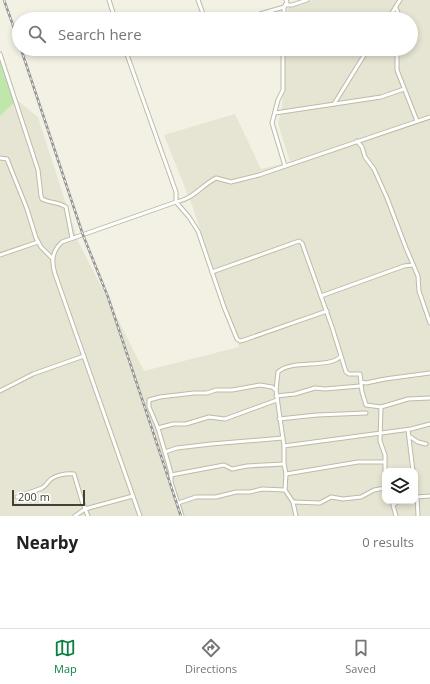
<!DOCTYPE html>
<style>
:root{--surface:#fff;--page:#f2f2f2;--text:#202124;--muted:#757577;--line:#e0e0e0;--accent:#0b8043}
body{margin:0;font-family:"Open Sans",sans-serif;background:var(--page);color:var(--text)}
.controls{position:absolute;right:12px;bottom:12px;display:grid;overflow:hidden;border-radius:8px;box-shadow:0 2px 6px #0003}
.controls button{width:36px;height:36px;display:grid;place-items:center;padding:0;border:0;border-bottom:1px solid var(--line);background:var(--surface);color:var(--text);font:20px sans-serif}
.scale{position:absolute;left:12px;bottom:10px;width:73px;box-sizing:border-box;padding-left:4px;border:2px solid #444134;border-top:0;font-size:11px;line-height:14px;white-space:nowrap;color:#444134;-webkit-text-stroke:3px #fff;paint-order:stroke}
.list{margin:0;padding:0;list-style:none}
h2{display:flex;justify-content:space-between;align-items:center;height:52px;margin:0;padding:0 16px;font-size:17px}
h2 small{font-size:13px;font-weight:400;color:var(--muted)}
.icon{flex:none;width:22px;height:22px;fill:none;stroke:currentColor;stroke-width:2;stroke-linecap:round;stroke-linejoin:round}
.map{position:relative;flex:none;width:430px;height:516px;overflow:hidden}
.search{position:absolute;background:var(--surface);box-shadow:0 2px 6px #0003;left:12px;right:12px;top:12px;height:44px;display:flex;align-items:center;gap:10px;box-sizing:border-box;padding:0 14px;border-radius:22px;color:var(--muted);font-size:15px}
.sheet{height:112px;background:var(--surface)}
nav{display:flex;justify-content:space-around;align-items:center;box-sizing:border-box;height:56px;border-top:1px solid var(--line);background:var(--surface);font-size:11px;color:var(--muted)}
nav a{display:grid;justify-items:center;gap:2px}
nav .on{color:var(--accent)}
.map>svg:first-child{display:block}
.residential{fill:#e6e4d2;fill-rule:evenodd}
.green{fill:#bfe7ab}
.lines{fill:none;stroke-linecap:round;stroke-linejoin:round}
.minor-casing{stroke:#bdbba6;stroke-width:5}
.minor{stroke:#fff;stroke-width:3}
.rail-casing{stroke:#949494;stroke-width:2.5}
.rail{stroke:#fff;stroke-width:1;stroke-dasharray:3;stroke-linecap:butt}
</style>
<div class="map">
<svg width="430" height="516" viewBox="0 0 430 516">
<rect width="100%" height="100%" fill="#f2f1e4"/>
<!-- residential -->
<path class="residential" d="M313 0H430V516H0V116L17 100 38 117 78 241 144 371 239 347 192 205 164 135 235 114 261 169 290 162 278 123 282 108 285 49H411V19H287L288 8ZM385 471H415V501H385Z"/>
<!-- green -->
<path class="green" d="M0 50 17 100 0 116Z"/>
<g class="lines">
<defs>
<g id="minor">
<path d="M109 0 115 19"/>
<path d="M198 0 205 19"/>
<path d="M286 5H292L307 0"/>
<path d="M396 8 398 13 397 19"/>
<path d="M250 19 260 14 284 7 287 2 286 0"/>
<path d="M284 19V7"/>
<path d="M388 19 400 0"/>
<path d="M125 49 176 192V202L62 242C52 251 51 261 55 274L140 516"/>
<path d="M283 49V90L278 100 272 123 285 166"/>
<path d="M397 49V70L417 121"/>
<path d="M0 54 38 170 41 196 42 199C50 203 59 202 66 207L72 238"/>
<path d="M334 104 368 49"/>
<path d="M275 113 381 97 404 89"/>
<path d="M357 141 362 147 365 157 374 169 387 198 406 248 418 276 419 291 430 323"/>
<path d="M0 158 7 159 27 209 36 238 41 247 53 259"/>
<path d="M0 255 38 242"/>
<path d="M212 272 299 241 302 243 332 327 346 372 349 374H360L362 392 366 405 381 407 408 399 430 398"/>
<path d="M321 296 404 266 413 265"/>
<path d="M327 311 244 340 240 341 237 339 224 307 198 231 189 217 176 202C193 199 201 186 216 178L231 182 259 175 430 117"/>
<path d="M361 382 366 383 385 379 430 373"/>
<path d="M0 391 33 374 84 356"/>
<path d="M276 396 295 394 315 388 325 389 360 386"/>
<path d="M381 407 380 441 385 455V471"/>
<path d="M279 419 317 415 366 413"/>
<path d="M158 428 173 424H186L209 417 225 419 277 400"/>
<path d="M408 430 413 471"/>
<path d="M409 436 418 442 426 444"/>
<path d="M284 446 411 429 430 424"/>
<path d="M165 452 158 428 149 407V400L160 397 194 393H207L216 390H232L260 385 272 387 276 390"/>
<path d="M286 474 358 462H385"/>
<path d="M171 475 224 465 232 469 247 466 284 464"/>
<path d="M285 490 286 474 284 464V446L276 390 278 372C291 359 330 369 341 356"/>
<path d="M17 497 42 488C46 486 46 484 49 481 54 475 67 473 74 474L82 501 88 516"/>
<path d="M416 497 430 496"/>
<path d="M417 497 418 516"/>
<path d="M293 502 320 503 331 497 343 499 361 497 374 490 385 488"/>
<path d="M178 503 196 497H216L236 492H250L262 489 285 490 293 502 296 516"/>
<path d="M75 516 85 509 133 496"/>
<path d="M182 516 171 482V473L165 452 177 448 211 444 283 438"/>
<path d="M396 516 393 505 399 501"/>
</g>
</defs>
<!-- minor casing -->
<use href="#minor" class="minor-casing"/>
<!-- minor -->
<use href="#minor" class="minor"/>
<defs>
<g id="rail">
<path d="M4 0 19 42"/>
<path d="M21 49 83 235 108 297 181 516"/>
</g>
</defs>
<!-- rail casing -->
<use href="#rail" class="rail-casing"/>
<!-- rail -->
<use href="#rail" class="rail"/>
</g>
</svg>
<div class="controls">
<button><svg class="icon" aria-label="layers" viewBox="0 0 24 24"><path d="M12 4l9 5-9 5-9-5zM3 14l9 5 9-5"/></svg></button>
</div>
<div class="scale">200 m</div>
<div class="search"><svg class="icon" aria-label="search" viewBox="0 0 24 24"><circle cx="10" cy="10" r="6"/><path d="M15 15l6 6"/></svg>Search here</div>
</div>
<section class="sheet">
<h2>Nearby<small>0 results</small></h2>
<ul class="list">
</ul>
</section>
<nav>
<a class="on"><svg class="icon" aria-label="map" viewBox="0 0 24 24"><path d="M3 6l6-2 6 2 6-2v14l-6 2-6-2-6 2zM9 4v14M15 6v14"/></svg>Map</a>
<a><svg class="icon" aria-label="directions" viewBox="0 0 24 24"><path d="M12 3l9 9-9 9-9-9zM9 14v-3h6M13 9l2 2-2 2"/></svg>Directions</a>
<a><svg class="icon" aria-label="saved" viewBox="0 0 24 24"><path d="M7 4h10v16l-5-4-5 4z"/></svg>Saved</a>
</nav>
